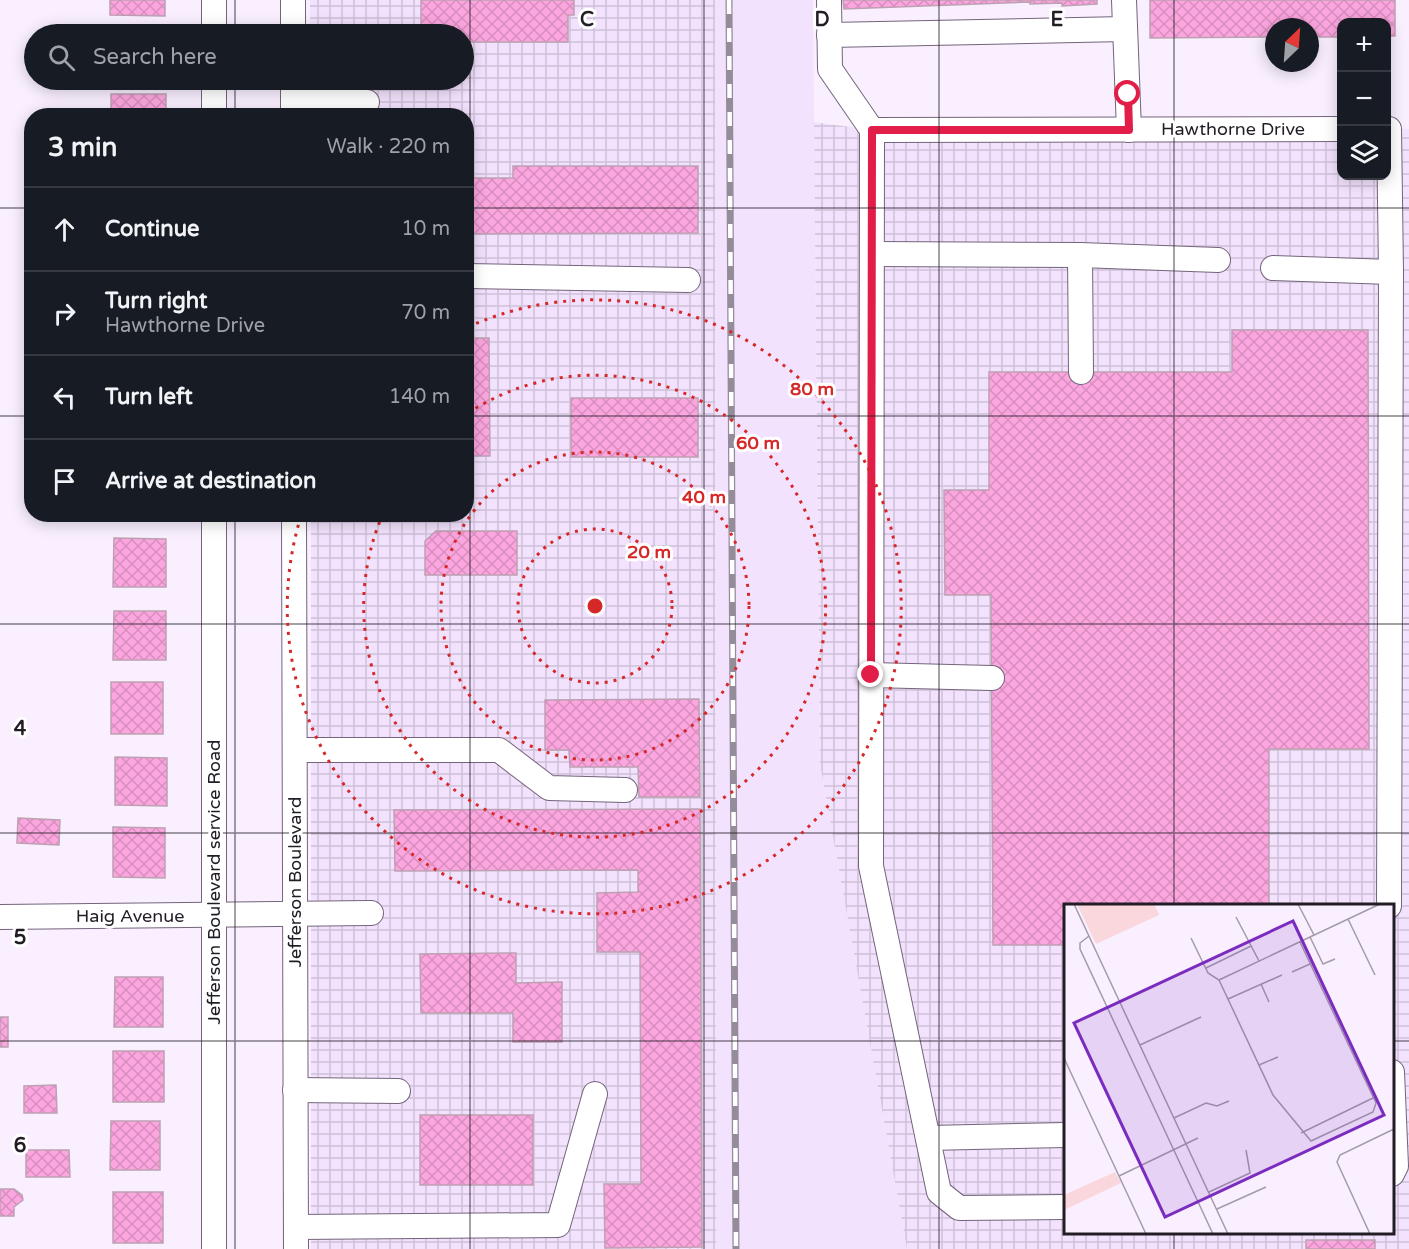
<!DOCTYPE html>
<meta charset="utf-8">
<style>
:root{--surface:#171b24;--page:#242831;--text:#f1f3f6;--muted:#9ea1a6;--line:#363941}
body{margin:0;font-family:"Varela Round",sans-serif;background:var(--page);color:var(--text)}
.controls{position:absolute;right:18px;top:18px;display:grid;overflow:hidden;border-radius:12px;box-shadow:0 3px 15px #0003}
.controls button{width:54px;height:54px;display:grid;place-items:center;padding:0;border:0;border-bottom:2px solid var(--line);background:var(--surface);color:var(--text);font:30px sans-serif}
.compass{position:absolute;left:1265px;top:18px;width:54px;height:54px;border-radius:50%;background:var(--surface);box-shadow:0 3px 15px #0003;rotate:25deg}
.stop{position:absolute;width:18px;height:18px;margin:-14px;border:4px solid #e11d48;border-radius:50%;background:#fff}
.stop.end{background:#e11d48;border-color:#fff;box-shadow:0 2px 6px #0008}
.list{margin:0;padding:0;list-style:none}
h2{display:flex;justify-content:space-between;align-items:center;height:78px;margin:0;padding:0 24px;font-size:26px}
h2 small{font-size:20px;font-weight:400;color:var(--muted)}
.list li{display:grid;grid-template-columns:39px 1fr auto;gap:18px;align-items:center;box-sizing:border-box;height:84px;padding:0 24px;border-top:2px solid var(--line)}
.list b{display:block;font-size:22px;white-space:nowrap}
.list p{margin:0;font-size:20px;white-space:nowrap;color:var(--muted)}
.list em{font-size:20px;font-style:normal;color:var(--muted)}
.icon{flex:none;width:33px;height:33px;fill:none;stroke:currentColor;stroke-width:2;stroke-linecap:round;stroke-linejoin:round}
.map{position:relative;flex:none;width:1409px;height:1249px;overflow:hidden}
.search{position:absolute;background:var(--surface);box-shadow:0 3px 15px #0003;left:24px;top:24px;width:450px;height:66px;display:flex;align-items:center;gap:15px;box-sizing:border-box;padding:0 21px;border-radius:33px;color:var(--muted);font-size:22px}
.panel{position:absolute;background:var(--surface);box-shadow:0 3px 15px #0003;left:24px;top:108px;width:450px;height:414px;border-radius:24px}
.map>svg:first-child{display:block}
.built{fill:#f3e2fd}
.industrial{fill:url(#industrial-grid);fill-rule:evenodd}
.building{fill:url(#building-cross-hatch);stroke:#bda1b2;stroke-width:1.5}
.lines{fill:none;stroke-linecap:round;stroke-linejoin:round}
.minor-casing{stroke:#73647b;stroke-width:26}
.minor{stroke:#fff;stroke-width:24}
.rail-casing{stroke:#948c99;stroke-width:7}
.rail{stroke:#fff;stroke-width:4.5;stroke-dasharray:14;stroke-linecap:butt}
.route{stroke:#e11d48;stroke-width:8}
.grid{fill:none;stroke:#221c25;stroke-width:1.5;stroke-opacity:0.55}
.ring{fill:none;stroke:#d62828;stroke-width:3;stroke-dasharray:3 6}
.labels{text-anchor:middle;stroke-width:6;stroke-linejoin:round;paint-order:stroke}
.street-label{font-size:18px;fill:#221c25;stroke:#fff}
.inset-road{fill:none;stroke:#a39ba8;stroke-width:1.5}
.view{fill:#7b2cbf;fill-opacity:0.15;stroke:#7b2cbf;stroke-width:3}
.inset-edge{fill:none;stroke:#221c25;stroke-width:3}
.grid-label{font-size:20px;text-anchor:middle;font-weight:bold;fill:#221c25;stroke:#fff;stroke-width:6;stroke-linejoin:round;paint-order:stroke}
.centre{fill:#d62828;stroke:#fff;stroke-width:3}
.ring-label{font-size:18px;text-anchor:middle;font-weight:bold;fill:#d62828;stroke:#fff;stroke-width:6;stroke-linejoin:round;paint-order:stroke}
</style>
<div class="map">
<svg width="1409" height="1249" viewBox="0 0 1409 1249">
<defs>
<pattern id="industrial-grid" width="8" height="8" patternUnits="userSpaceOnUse" patternTransform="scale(1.5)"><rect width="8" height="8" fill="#f3e2fd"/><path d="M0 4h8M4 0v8" fill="none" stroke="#d0c1d9"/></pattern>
<pattern id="building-cross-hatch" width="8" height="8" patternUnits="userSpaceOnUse" patternTransform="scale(1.5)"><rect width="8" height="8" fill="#fca6df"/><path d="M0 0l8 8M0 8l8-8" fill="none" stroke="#d88ebf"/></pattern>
</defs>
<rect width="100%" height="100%" fill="#f9efff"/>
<!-- built -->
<path class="built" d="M715 0H813L820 764 907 1249H716Z"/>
<!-- industrial -->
<g class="industrial">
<path d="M310 0H715L716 1249H311V515L466 514V116L310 115 311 80H464V34H310Z"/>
<path d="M814 122 872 130 1341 129 1342 176H1386L1387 129H1409V1249H907L820 764ZM1066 906H1392V1232H1066Z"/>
</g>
<!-- building -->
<g class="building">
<path d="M110 0H165V16L110 15Z"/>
<path d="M421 0H574V15H568V42H464V34H421Z"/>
<path d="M843 0H1097V4L1062 6V3L1030 4V2L844 9Z"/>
<path d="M1150 0H1395V36H1386V22H1342V37H1310V27H1274V37L1150 38Z"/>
<rect x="113" y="28" width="51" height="6"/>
<rect x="111" y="94" width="55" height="22"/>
<path d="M513 166H698V233L466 234V178H513Z"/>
<path d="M1232 330H1368L1369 749H1269V906H1066V945H993L991 595H945L944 490H989V372H1232Z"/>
<path d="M466 338H489L490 456H466Z"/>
<rect x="571" y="398" width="127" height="59"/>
<rect x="30" y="472" width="2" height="25"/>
<path d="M114 514H165V517L114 516Z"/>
<path d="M436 531H517V575H425V541Z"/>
<path d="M114 538 166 539V587H113Z"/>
<path d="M114 611H166V660H113Z"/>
<rect x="111" y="682" width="52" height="52"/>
<path d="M699 699 700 797H639L638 767H570L569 750H545V700Z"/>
<path d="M115 757 167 758V806L115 805Z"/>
<path d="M700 809 702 1247 605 1248 604 1184H641L640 952H597V893L638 892V870L395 871 394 810Z"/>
<path d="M18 818 60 820 59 845 17 843Z"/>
<path d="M113 827 165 828V878L113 877Z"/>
<path d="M516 953V983L562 982V1042H513V1013H421L420 954Z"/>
<path d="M115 977H163V1027H114Z"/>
<rect x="0" y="1017" width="8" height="30"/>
<rect x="113" y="1051" width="51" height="51"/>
<path d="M56 1085 57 1113H24V1086Z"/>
<rect x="420" y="1115" width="113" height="70"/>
<path d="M111 1121H160V1170H110Z"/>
<path d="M26 1150H69L70 1177H26Z"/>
<path d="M0 1189H14L22 1195 23 1200 14 1207V1216H0Z"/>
<rect x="113" y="1192" width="50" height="51"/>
<rect x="1306" y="1240" width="69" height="9"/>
</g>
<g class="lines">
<defs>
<g id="minor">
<path d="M214 0V34"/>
<path d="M293 0V34"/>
<path d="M829 0 830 69 872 130 871 866 939 1192 959 1208 1066 1207"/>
<path d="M1124 0 1129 130"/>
<path d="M829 35 1125 29"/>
<path d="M214 80V116"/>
<path d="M293 80V116"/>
<path d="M293 101 367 102"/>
<path d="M1389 129 1391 272 1389 906"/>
<path d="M872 130 1342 129"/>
<path d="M872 254 1080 255 1218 260"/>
<path d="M1080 255 1081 372"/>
<path d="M1273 268 1391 272"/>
<path d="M466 276 688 280"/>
<path d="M214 514V1249"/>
<path d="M294 514 296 1249"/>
<path d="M871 675 992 678"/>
<path d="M295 750H499L549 788 625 790"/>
<path d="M0 917 371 913"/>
<path d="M1392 1072 1396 1166 1392 1174"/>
<path d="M295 1090 398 1091"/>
<path d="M928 1138 1066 1135"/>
<path d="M296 1227 558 1225 595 1094"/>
</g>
</defs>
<!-- minor casing -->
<use href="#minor" class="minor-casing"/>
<!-- minor -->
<use href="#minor" class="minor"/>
<defs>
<path id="rail" d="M729 0 736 1249"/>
</defs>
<!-- rail casing -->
<use href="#rail" class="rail-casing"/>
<!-- rail -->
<use href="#rail" class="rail"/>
</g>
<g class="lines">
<!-- route -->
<path class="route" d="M871 675 872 130H1129L1128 94"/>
</g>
<!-- grid -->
<path class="grid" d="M235 0V34M470 0V1249M704 0V1249M939 0V1249M1174 0V906M235 80V116M0 208H32M466 208H1409M0 416H32M466 416H1409M235 514V1249M0 624H1409M0 833H1409M0 1041H1066M1392 1041H1409M1174 1232V1249"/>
<!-- distance rings -->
<g class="ring">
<circle cx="595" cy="606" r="77"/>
<circle cx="595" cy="606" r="154"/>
<path d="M468 413A231 231 0 1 1 382 516"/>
<path d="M468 327A307 307 0 1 1 301 516"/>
</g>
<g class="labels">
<!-- street labels -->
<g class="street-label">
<text x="1233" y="135">Hawthorne Drive</text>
<text transform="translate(214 882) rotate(-90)" y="6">Jefferson Boulevard service Road</text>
<text transform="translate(295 882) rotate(-90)" y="6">Jefferson Boulevard</text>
<text x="130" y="922">Haig Avenue</text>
</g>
</g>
<!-- overview -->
<g transform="translate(1064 904)">
<rect width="330" height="330" fill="#f9efff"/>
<path d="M13 0H90L95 11 32 40ZM51 268 57 279 0 306V291Z" fill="#fad7dd"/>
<path class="inset-road" d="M10 0 164 330M234 0 250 31M172 13 195 57M284 15 311 71M25 32 16 39V45L149 330M246 33 259 60 271 55M127 34 144 69 155 76 209 191 247 237 309 208 312 199 236 38M142 64 187 42M228 68 246 60M155 76 316 0M197 80 205 98M164 95 218 71M76 141 137 113M0 154 82 330M195 161 214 153M110 214 142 199 153 202 165 197M237 229 309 194M55 272 134 234M145 288 186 269 182 246M153 305 202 283M306 330 273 258 276 251 330 225"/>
<path class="view" d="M229 17 320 211 101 313 10 119Z"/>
<rect width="330" height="330" class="inset-edge"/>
</g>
<g class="grid-label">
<text x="587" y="26">C</text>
<text x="822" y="26">D</text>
<text x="1057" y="26">E</text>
<text x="20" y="735">4</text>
<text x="20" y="944">5</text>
<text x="20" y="1152">6</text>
</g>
<circle cx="595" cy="606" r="9" class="centre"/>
<g class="ring-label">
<text x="812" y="395">80 m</text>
<text x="758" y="449">60 m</text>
<text x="704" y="503">40 m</text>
<text x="649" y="558">20 m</text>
</g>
</svg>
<div class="controls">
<button>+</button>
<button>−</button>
<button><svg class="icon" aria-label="layers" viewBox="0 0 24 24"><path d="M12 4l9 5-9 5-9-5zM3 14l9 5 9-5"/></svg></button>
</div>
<svg class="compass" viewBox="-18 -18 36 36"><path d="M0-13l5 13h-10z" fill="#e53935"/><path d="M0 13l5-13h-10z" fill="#9ea1a6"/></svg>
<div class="stop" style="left:1128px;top:94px"></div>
<div class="stop end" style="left:871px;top:675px"></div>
<div class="search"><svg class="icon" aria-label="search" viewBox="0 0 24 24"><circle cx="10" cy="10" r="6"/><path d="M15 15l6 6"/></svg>Search here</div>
<section class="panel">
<h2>3 min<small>Walk · 220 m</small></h2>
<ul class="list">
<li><svg class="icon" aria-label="ahead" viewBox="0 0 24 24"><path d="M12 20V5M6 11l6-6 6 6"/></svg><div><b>Continue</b></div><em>10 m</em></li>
<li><svg class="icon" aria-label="right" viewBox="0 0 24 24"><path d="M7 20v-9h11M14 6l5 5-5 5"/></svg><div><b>Turn right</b><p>Hawthorne Drive</p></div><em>70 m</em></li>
<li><svg class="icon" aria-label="left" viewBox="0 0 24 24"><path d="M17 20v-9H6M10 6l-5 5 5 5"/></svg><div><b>Turn left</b></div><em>140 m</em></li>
<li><svg class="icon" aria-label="arrive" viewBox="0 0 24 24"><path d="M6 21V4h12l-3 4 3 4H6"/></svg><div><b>Arrive at destination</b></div></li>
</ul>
</section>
</div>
